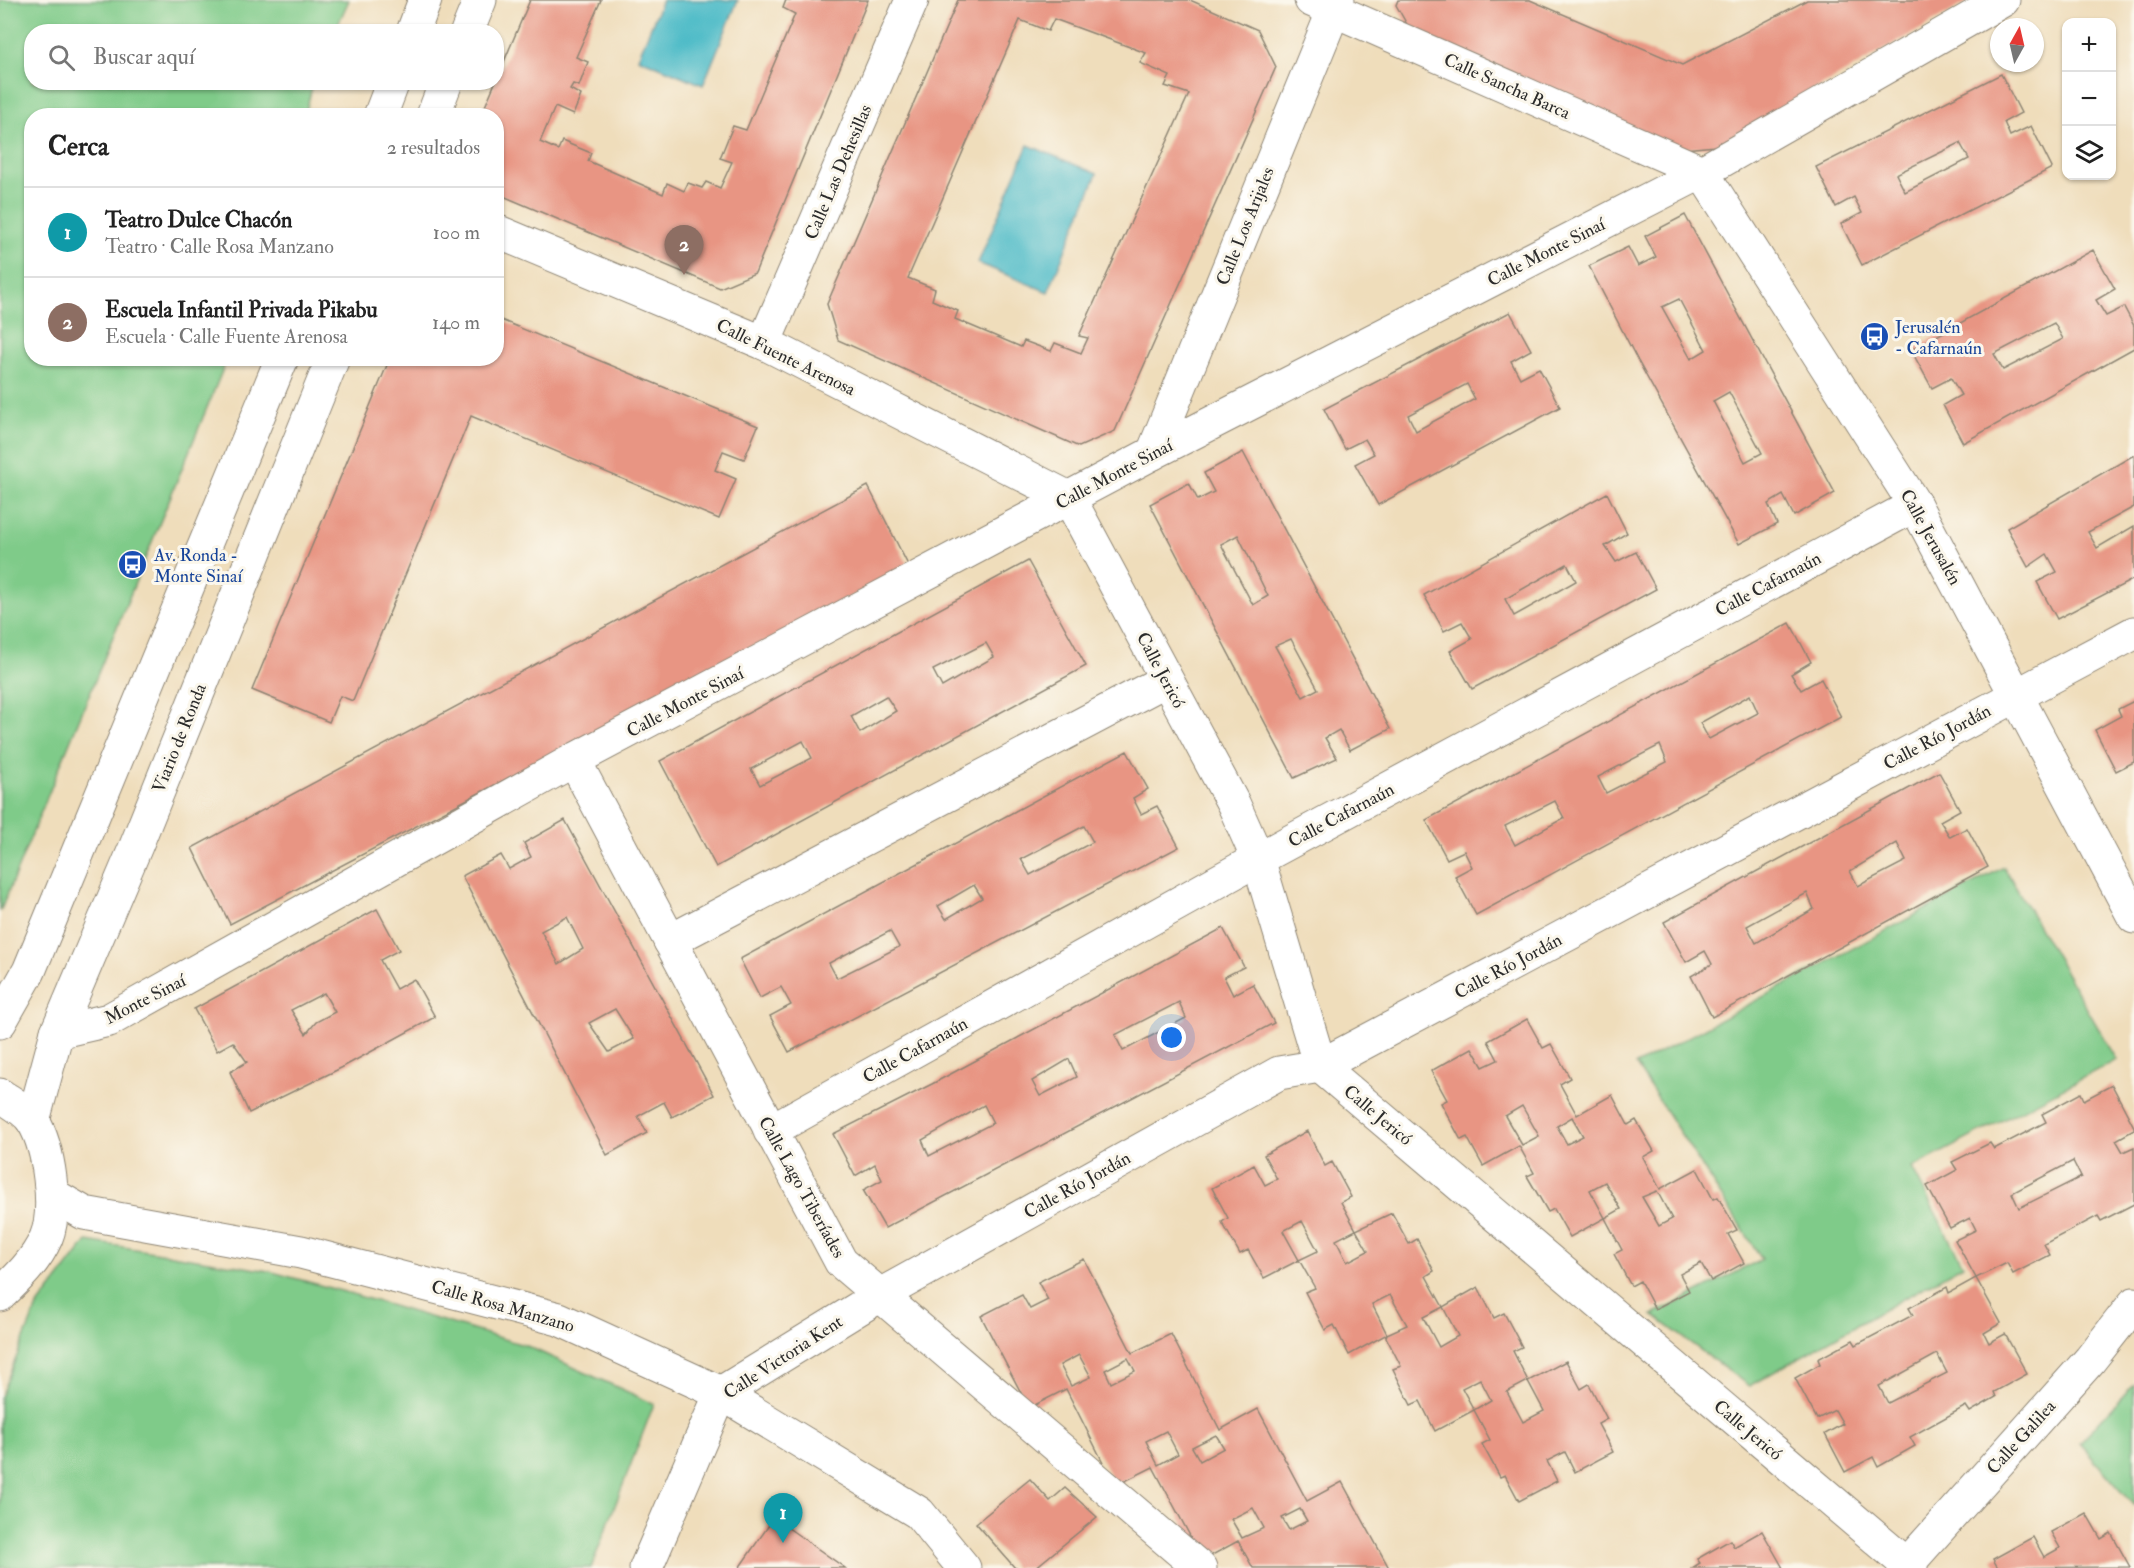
<!DOCTYPE html>
<html lang="es">
<meta charset="utf-8">
<style>
:root{--surface:#fff;--page:#f6f6f6;--text:#222;--muted:#767676;--line:#e0e0e0;--accent:#b5179e}
body{margin:0;font-family:"IM FELL Double Pica",serif;background:var(--page);color:var(--text)}
.controls{position:absolute;right:18px;top:18px;display:grid;overflow:hidden;border-radius:12px;box-shadow:0 2px 4px #0004}
.controls button{width:54px;height:54px;display:grid;place-items:center;padding:0;border:0;border-bottom:2px solid var(--line);background:var(--surface);color:var(--text);font:30px sans-serif}
.compass{position:absolute;left:1990px;top:18px;width:54px;height:54px;border-radius:50%;background:var(--surface);box-shadow:0 2px 4px #0004;rotate:8deg}
.you{position:absolute;left:1172px;top:1038px;width:21px;height:21px;margin:-15px;border:4px solid #fff;border-radius:50%;background:#1a73e8;box-shadow:0 0 0 9px #1a73e833}
.badge{display:grid;place-items:center;width:39px;height:39px;border-radius:50%;background:var(--accent);color:#fff;font-size:20px;font-weight:700}
.pin{position:absolute;translate:-50% -50px;filter:drop-shadow(0 2px 3px #0008)}
.pin::after{content:'';position:absolute;top:32px;width:21px;height:18px;background:inherit;clip-path:polygon(0 0,100% 0,50% 100%)}
.list{margin:0;padding:0;list-style:none}
h2{display:flex;justify-content:space-between;align-items:center;height:78px;margin:0;padding:0 24px;font-size:26px}
h2 small{font-size:20px;font-weight:400;color:var(--muted)}
.list li{display:grid;grid-template-columns:39px 1fr auto;gap:18px;align-items:center;box-sizing:border-box;height:90px;padding:0 24px;border-top:2px solid var(--line)}
.list b{display:block;font-size:22px;white-space:nowrap}
.list p{margin:0;font-size:20px;white-space:nowrap;color:var(--muted)}
.list em{font-size:20px;font-style:normal;color:var(--muted)}
.icon{flex:none;width:33px;height:33px;fill:none;stroke:currentColor;stroke-width:2;stroke-linecap:round;stroke-linejoin:round}
.map{position:relative;flex:none;width:2134px;height:1568px;overflow:hidden}
.search{position:absolute;background:var(--surface);box-shadow:0 2px 4px #0004;left:24px;top:24px;width:480px;height:66px;display:flex;align-items:center;gap:15px;box-sizing:border-box;padding:0 21px;border-radius:24px;color:var(--muted);font-size:22px}
.panel{position:absolute;background:var(--surface);box-shadow:0 2px 4px #0004;left:24px;top:108px;width:480px;height:258px;border-radius:24px}
.map>svg:first-child{display:block}
.green{fill:#7fcb89;stroke:#557b5a;stroke-width:1.5}
.water{fill:#4fbcc8;stroke:#3d747a;stroke-width:1.5}
.building{fill:#e89583;fill-rule:evenodd}
.lines{fill:none;stroke-linecap:round;stroke-linejoin:round}
.minor-casing{stroke:#8d8473;stroke-width:35}
.major-casing{stroke:#8d8473;stroke-width:35}
.minor{stroke:#fff;stroke-width:33}
.major{stroke:#fff;stroke-width:33}
.labels{text-anchor:middle;stroke-width:6;stroke-linejoin:round;paint-order:stroke}
.street-label{font-size:18px;fill:#2b2b2b;stroke:#fbf7ec}
.transit-label{font-size:18px;fill:#164399;stroke:#fbf7ec;text-anchor:start}
</style>
<div class="map">
<svg width="2134" height="1568" viewBox="0 0 2134 1568">
<rect width="100%" height="100%" fill="#fbf7ec"/>
<filter id="ink" filterUnits="userSpaceOnUse"><feTurbulence type="fractalNoise" baseFrequency=".0167" numOctaves="2"/><feDisplacementMap in="SourceGraphic" scale="12" xChannelSelector="R" yChannelSelector="G"/><feConvolveMatrix kernelMatrix="1 2 1 2 8 2 1 2 1" color-interpolation-filters="sRGB"/></filter>
<filter id="wash" filterUnits="userSpaceOnUse"><feTurbulence type="fractalNoise" baseFrequency=".008" numOctaves="4" result="noise"/><feDisplacementMap in="SourceGraphic" scale="24" xChannelSelector="R" yChannelSelector="G"/><feGaussianBlur stdDeviation="1.35" result="paint"/><feColorMatrix in="noise" values="0 0 0 0 0 0 0 0 0 0 0 0 0 0 0 0 0 1.4 0 .05"/><feComposite in="paint" operator="in"/></filter>
<g filter="url(#wash)">
<rect width="100%" height="100%" fill="#efddbb"/>
<!-- green -->
<g class="green">
<path d="M0 0H349L335 31 32 32V82L313 83 305 115 32 116V358L227 359 0 912Z"/>
<path d="M2004 867 2117 1060 1912 1168 1963 1265 1749 1386 1653 1315 1762 1259 1636 1065Z"/>
<path d="M87 1241 269 1271 352 1294 527 1346 654 1404 591 1568H0V1397L37 1307Z"/>
<path d="M2134 1384V1505L2079 1443Z"/>
</g>
<!-- water -->
<g class="water">
<path d="M662 0H738L703 85 638 58Z"/>
<path d="M1028 145 1097 174 1048 292 978 263Z"/>
</g>
<g id="blocks">
<!-- building -->
<g class="building">
<path d="M530 0H601L576 57 588 62 579 86 573 84 570 89 581 95 573 115 555 107 540 142 558 150 562 141 591 153 588 161 663 194 667 183 684 191 688 183 702 188 706 182 720 188 732 162 720 158 733 126 746 130 795 14 783 8 786 0H868L755 273 720 288 496 193V116H481Z"/>
<path d="M958 0H1190L1258 30 1276 67 1115 431 1079 447 838 340 827 304ZM1054 19 1146 53 1140 63 1170 76 1165 86 1189 94 1079 336 1088 338 1081 353 1055 343 1051 351 1024 341 1021 347 955 319 958 311 932 300 935 289 908 278 1020 20 1048 31Z"/>
<path d="M1398 0H1530L1682 65 1807 0H1971L1716 146 1661 151 1413 35 1396 5Z"/>
<path d="M2001 74 2021 113 2004 122 2010 136 2031 126 2052 168 1862 265 1841 224 1862 213 1854 197 1836 207 1816 167ZM1960 143 1969 159 1905 192 1896 174Z"/>
<path d="M1685 215 1835 493 1794 516 1783 495 1768 504 1777 524 1739 544 1638 361 1589 266 1628 247 1638 266 1656 257 1645 236ZM1679 299 1706 350 1691 359 1662 307ZM1729 392 1762 453 1745 462 1713 401Z"/>
<path d="M2093 250 2115 289 2096 300 2106 316 2124 307 2134 326V348L1963 443 1943 405 1961 395 1951 378 1932 388 1911 350ZM2054 323 2063 339 2003 370 1994 354Z"/>
<path d="M1510 312 1531 350 1511 361 1520 378 1539 368 1560 407 1378 505 1355 464 1374 454 1365 439 1345 449 1324 409ZM1467 384 1475 399 1416 431 1408 415Z"/>
<path d="M496 318 758 426 744 459 723 451 715 470 736 479 719 519 471 416 353 701 340 696 329 722 252 690 390 358H496Z"/>
<path d="M1243 452 1390 729 1350 750 1339 730 1325 738 1337 758 1294 778 1150 504 1189 483 1198 500 1214 492 1204 473ZM1238 535 1268 596 1253 605 1221 544ZM1291 639 1318 689 1303 697 1275 646Z"/>
<path d="M2134 455V507L2088 532 2097 548 2134 526V579L2057 619 2037 582 2057 572 2047 554 2028 567 2007 528Z"/>
<path d="M868 486 909 567 230 924 192 848Z"/>
<path d="M1607 493 1627 533 1605 546 1616 562 1636 552 1656 589 1472 689 1450 651 1472 639 1462 622 1444 631 1424 595ZM1567 564 1576 581 1514 616 1505 599Z"/>
<path d="M1028 561 1086 666 716 867 660 761ZM986 643 994 657 942 687 933 670ZM886 696 896 711 860 733 851 716ZM803 741 812 758 760 785 751 769Z"/>
<path d="M1790 623 1811 662 1791 674 1801 690 1821 679 1841 717 1476 915 1455 876 1472 867 1464 851 1447 859 1426 820ZM1750 695 1758 713 1709 739 1700 723ZM1660 745 1667 762 1606 793 1598 777ZM1555 801 1564 818 1515 845 1505 826Z"/>
<path d="M2134 701V762L2116 771 2095 730 2121 716 2118 709Z"/>
<path d="M1127 751 1148 789 1133 798 1141 814 1157 806 1179 847 789 1052 770 1016 791 1005 781 987 760 998 740 959ZM1084 826 1093 842 1030 875 1021 859ZM974 885 982 898 946 919 938 906ZM890 931 899 947 837 978 829 963Z"/>
<path d="M1939 772 1960 810 1940 821 1950 837 1967 828 1988 867 1712 1017 1691 976 1712 964 1705 951 1686 962 1664 922ZM1897 843 1906 861 1858 886 1850 871ZM1807 893 1814 909 1756 943 1747 926Z"/>
<path d="M565 820 714 1095 672 1117 664 1102 638 1116 647 1133 607 1155 462 876 501 855 509 869 531 857 524 843ZM567 917 583 949 559 964 541 931ZM615 1009 634 1039 609 1052 589 1023Z"/>
<path d="M377 909 399 950 380 960 396 989 414 979 435 1017 341 1068 249 1113 230 1072 247 1062 233 1042 217 1051 194 1009ZM324 993 335 1012 316 1022 306 1034 291 1010Z"/>
<path d="M1223 928 1244 967 1224 977 1233 995 1253 984 1274 1023 885 1228 863 1190 882 1180 875 1164 855 1176 833 1134 932 1084ZM1179 1002 1186 1018 1123 1051 1115 1035ZM1069 1059 1077 1077 1040 1096 1032 1081ZM984 1105 993 1123 929 1156 922 1140Z"/>
<path d="M1527 1019 1543 1048 1551 1044 1570 1078 1560 1084 1577 1115 1612 1095 1628 1125 1636 1120 1654 1151 1643 1157 1660 1189 1697 1169 1713 1199 1718 1197 1737 1230 1728 1234 1744 1263 1711 1281 1701 1263 1680 1274 1689 1291 1655 1309 1640 1281 1631 1286 1614 1254 1622 1250 1605 1218 1621 1209 1605 1182 1590 1190 1605 1218 1570 1237 1554 1209 1548 1212 1527 1176 1534 1173 1519 1146 1483 1166 1467 1137 1461 1140 1441 1103 1447 1100 1431 1071 1472 1048 1483 1067 1498 1060 1488 1041ZM1522 1106 1539 1136 1522 1145 1505 1116ZM1572 1117 1583 1136 1567 1144 1557 1126ZM1657 1191 1672 1219 1659 1226 1642 1197Z"/>
<path d="M2112 1085 2134 1127V1130L2116 1140 2123 1152 2134 1147V1204L2101 1221 2098 1216 2044 1244 2050 1255 2013 1274 2007 1263 1976 1278 2001 1323 1984 1333 1989 1343 2005 1334 2027 1374 1994 1392 1996 1397 1970 1412 1966 1406 1910 1437 1915 1446 1878 1467 1873 1457 1845 1472 1825 1434 1843 1424 1835 1410 1817 1419 1795 1378 1820 1364 1818 1359 1853 1340 1856 1345 1913 1315 1909 1308 1947 1287 1949 1293 1976 1278 1955 1240 1976 1230 1970 1218 1950 1228 1927 1186 1957 1170 1952 1162 1990 1143 1994 1149 2046 1122 2042 1114 2081 1093 2084 1100ZM2073 1161 2081 1177 2019 1208 2012 1193ZM1937 1354 1947 1373 1888 1403 1879 1386Z"/>
<path d="M1307 1131 1325 1166 1332 1162 1351 1197 1341 1202 1356 1230 1336 1240 1347 1262 1368 1251 1356 1230 1392 1213 1409 1244 1417 1239 1434 1271 1426 1276 1443 1307 1478 1287 1494 1318 1504 1313 1522 1347 1513 1351 1528 1381 1507 1392 1523 1422 1544 1411 1528 1381 1566 1361 1581 1389 1589 1384 1607 1419 1598 1424 1613 1452 1575 1472 1565 1452 1547 1461 1557 1481 1519 1501 1505 1475 1500 1477 1482 1444 1490 1440 1474 1410 1435 1431 1420 1401 1411 1405 1393 1369 1401 1366 1386 1337 1387 1334 1349 1355 1334 1325 1325 1330 1305 1292 1315 1288 1299 1260 1264 1278 1248 1250 1240 1254 1222 1222 1228 1218 1212 1188 1254 1165 1265 1185 1277 1179 1264 1155ZM1302 1221 1318 1251 1299 1260 1283 1231ZM1390 1295 1407 1325 1387 1334 1372 1304ZM1443 1307 1458 1336 1439 1347 1423 1317ZM1480 1379 1491 1400 1474 1410 1462 1388Z"/>
<path d="M1084 1259 1132 1353 1171 1334 1220 1430 1258 1409 1307 1501 1342 1482 1389 1568H1253L1238 1541 1203 1560 1153 1467 1115 1486 1066 1389 1029 1408 981 1316 1022 1295 1030 1309 1048 1300 1038 1282ZM1079 1355 1091 1377 1071 1386 1060 1365ZM1128 1358 1135 1371 1111 1383 1105 1370ZM1166 1431 1178 1454 1158 1465 1146 1441ZM1216 1435 1224 1448 1200 1461 1192 1447ZM1253 1508 1264 1528 1242 1538 1231 1519ZM1300 1509 1307 1521 1289 1530 1282 1518Z"/>
<path d="M1030 1479 1050 1501 1065 1488 1097 1517 1035 1568H1015L976 1523Z"/>
<path d="M2086 1513 2101 1539 2111 1533 2130 1567 1998 1568 1993 1559 2033 1537 2044 1557 2060 1548 2051 1532Z"/>
<path d="M774 1518 845 1568H739Z"/>
<path d="M1762 1531 1783 1568H1692L1700 1563 1697 1559 1730 1540 1734 1547Z"/>
</g>
</g>
</g>
<g filter="url(#ink)">
<use href="#blocks" fill-opacity="0" stroke="#8d8473" stroke-width="1.5"/>
<g class="lines">
<defs>
<g id="minor">
<path d="M1311 0 1702 172"/>
<path d="M1702 172 1915 505 2134 917"/>
<path d="M496 231 764 343 1069 498 1234 805 1258 859 1320 1066 1911 1568"/>
<path d="M764 343 912 0"/>
<path d="M1153 453 1338 0"/>
<path d="M574 760 841 1262 1200 1568"/>
<path d="M670 941 1166 680"/>
<path d="M57 1032 109 1020 574 760 1153 453 1702 172 2003 0"/>
<path d="M770 1131 1258 859 1915 505"/>
<path d="M53 1195 84 1213 301 1252 559 1319 721 1393 919 1513 964 1568"/>
<path d="M646 1568 721 1393 882 1294 1279 1073 1320 1066 2134 633"/>
<path d="M1904 1568 2090 1360 2134 1304"/>
</g>
<g id="major">
<path d="M413 32 425 0"/>
<path d="M467 32 480 0"/>
<path d="M380 116 393 82"/>
<path d="M433 116 446 82"/>
<path d="M0 1022 29 971 282 358"/>
<path d="M0 1095C10 1102 26 1110 33 1121 49 1147 58 1209 46 1238 36 1261 18 1278 0 1295"/>
<path d="M33 1121 57 1032 136 846 333 358"/>
</g>
</defs>
<!-- minor casing -->
<use href="#minor" class="minor-casing"/>
<!-- major casing -->
<use href="#major" class="major-casing"/>
<!-- minor -->
<use href="#minor" class="minor"/>
<!-- major -->
<use href="#major" class="major"/>
</g>
</g>
<!-- icons -->
<defs>
<symbol id="bus-disc" viewBox="-11 -11 22 22"><circle r="9.5" fill="#1a4fb4" stroke="#fbf7ec"/><path d="M-5-6H5V4H4V6H2V4H-2V6H-4V4H-5ZM-3.5-4V0h7V-4ZM-3.5 1.2v1.5H-2V1.2ZM2 1.2v1.5H3.5V1.2Z" fill="#fff"/></symbol>
</defs>
<g fill-rule="evenodd">
<use href="#bus-disc" x="1858" y="320" width="33" height="33"/>
<use href="#bus-disc" x="116" y="548" width="33" height="33"/>
</g>
<g class="labels">
<!-- street labels -->
<g class="street-label">
<text transform="translate(1507 86) rotate(24)" y="6">Calle Sancha Barca</text>
<text transform="translate(838 172) rotate(-67)" y="6">Calle Las Dehesillas</text>
<text transform="translate(1245 226) rotate(-68)" y="6">Calle Los Arijales</text>
<text transform="translate(1546 252) rotate(-27)" y="6">Calle Monte Sinaí</text>
<text transform="translate(786 357) rotate(26)" y="6">Calle Fuente Arenosa</text>
<text transform="translate(1114 474) rotate(-28)" y="6">Calle Monte Sinaí</text>
<text transform="translate(1931 537) rotate(61)" y="6">Calle Jerusalén</text>
<text transform="translate(1768 584) rotate(-28)" y="6">Calle Cafarnaún</text>
<text transform="translate(1161 670) rotate(62)" y="6">Calle Jericó</text>
<text transform="translate(685 702) rotate(-28)" y="6">Calle Monte Sinaí</text>
<text transform="translate(1937 737) rotate(-28)" y="6">Calle Río Jordán</text>
<text transform="translate(179 738) rotate(-68)" y="6">Viario de Ronda</text>
<text transform="translate(1341 815) rotate(-28)" y="6">Calle Cafarnaún</text>
<text transform="translate(1508 966) rotate(-28)" y="6">Calle Río Jordán</text>
<text transform="translate(145 999) rotate(-27)" y="6">Monte Sinaí</text>
<text transform="translate(915 1050) rotate(-29)" y="6">Calle Cafarnaún</text>
<text transform="translate(1378 1115) rotate(40)" y="6">Calle Jericó</text>
<text transform="translate(1077 1185) rotate(-29)" y="6">Calle Río Jordán</text>
<text transform="translate(802 1187) rotate(61)" y="6">Calle Lago Tiberíades</text>
<text transform="translate(503 1306) rotate(16)" y="6">Calle Rosa Manzano</text>
<text transform="translate(783 1357) rotate(-33)" y="6">Calle Victoria Kent</text>
<text transform="translate(1748 1430) rotate(40)" y="6">Calle Jericó</text>
<text transform="translate(2021 1437) rotate(-48)" y="6">Calle Galilea</text>
</g>
<!-- transit labels -->
<g class="transit-label">
<text x="1895" y="333">Jerusalén<tspan x="1895" dy="21">- Cafarnaún</tspan></text>
<text x="154" y="561">Av. Ronda -<tspan x="154" dy="21">Monte Sinaí</tspan></text>
</g>
</g>
</svg>
<div class="controls">
<button>+</button>
<button>−</button>
<button><svg class="icon" aria-label="layers" viewBox="0 0 24 24"><path d="M12 4l9 5-9 5-9-5zM3 14l9 5 9-5"/></svg></button>
</div>
<svg class="compass" viewBox="-18 -18 36 36"><path d="M0-13l5 13h-10z" fill="#e53935"/><path d="M0 13l5-13h-10z" fill="#767676"/></svg>
<div class="you"></div>
<div class="pin badge" style="left:783px;top:1543px;background:#0f9aa8">1</div>
<div class="pin badge" style="left:684px;top:275px;background:#8d6e63">2</div>
<div class="search"><svg class="icon" aria-label="search" viewBox="0 0 24 24"><circle cx="10" cy="10" r="6"/><path d="M15 15l6 6"/></svg>Buscar aquí</div>
<section class="panel">
<h2>Cerca<small>2 resultados</small></h2>
<ul class="list">
<li><span class="badge" style="background:#0f9aa8">1</span><div><b>Teatro Dulce Chacón</b><p>Teatro · Calle Rosa Manzano</p></div><em>100 m</em></li>
<li><span class="badge" style="background:#8d6e63">2</span><div><b>Escuela Infantil Privada Pikabu</b><p>Escuela · Calle Fuente Arenosa</p></div><em>140 m</em></li>
</ul>
</section>
</div>
